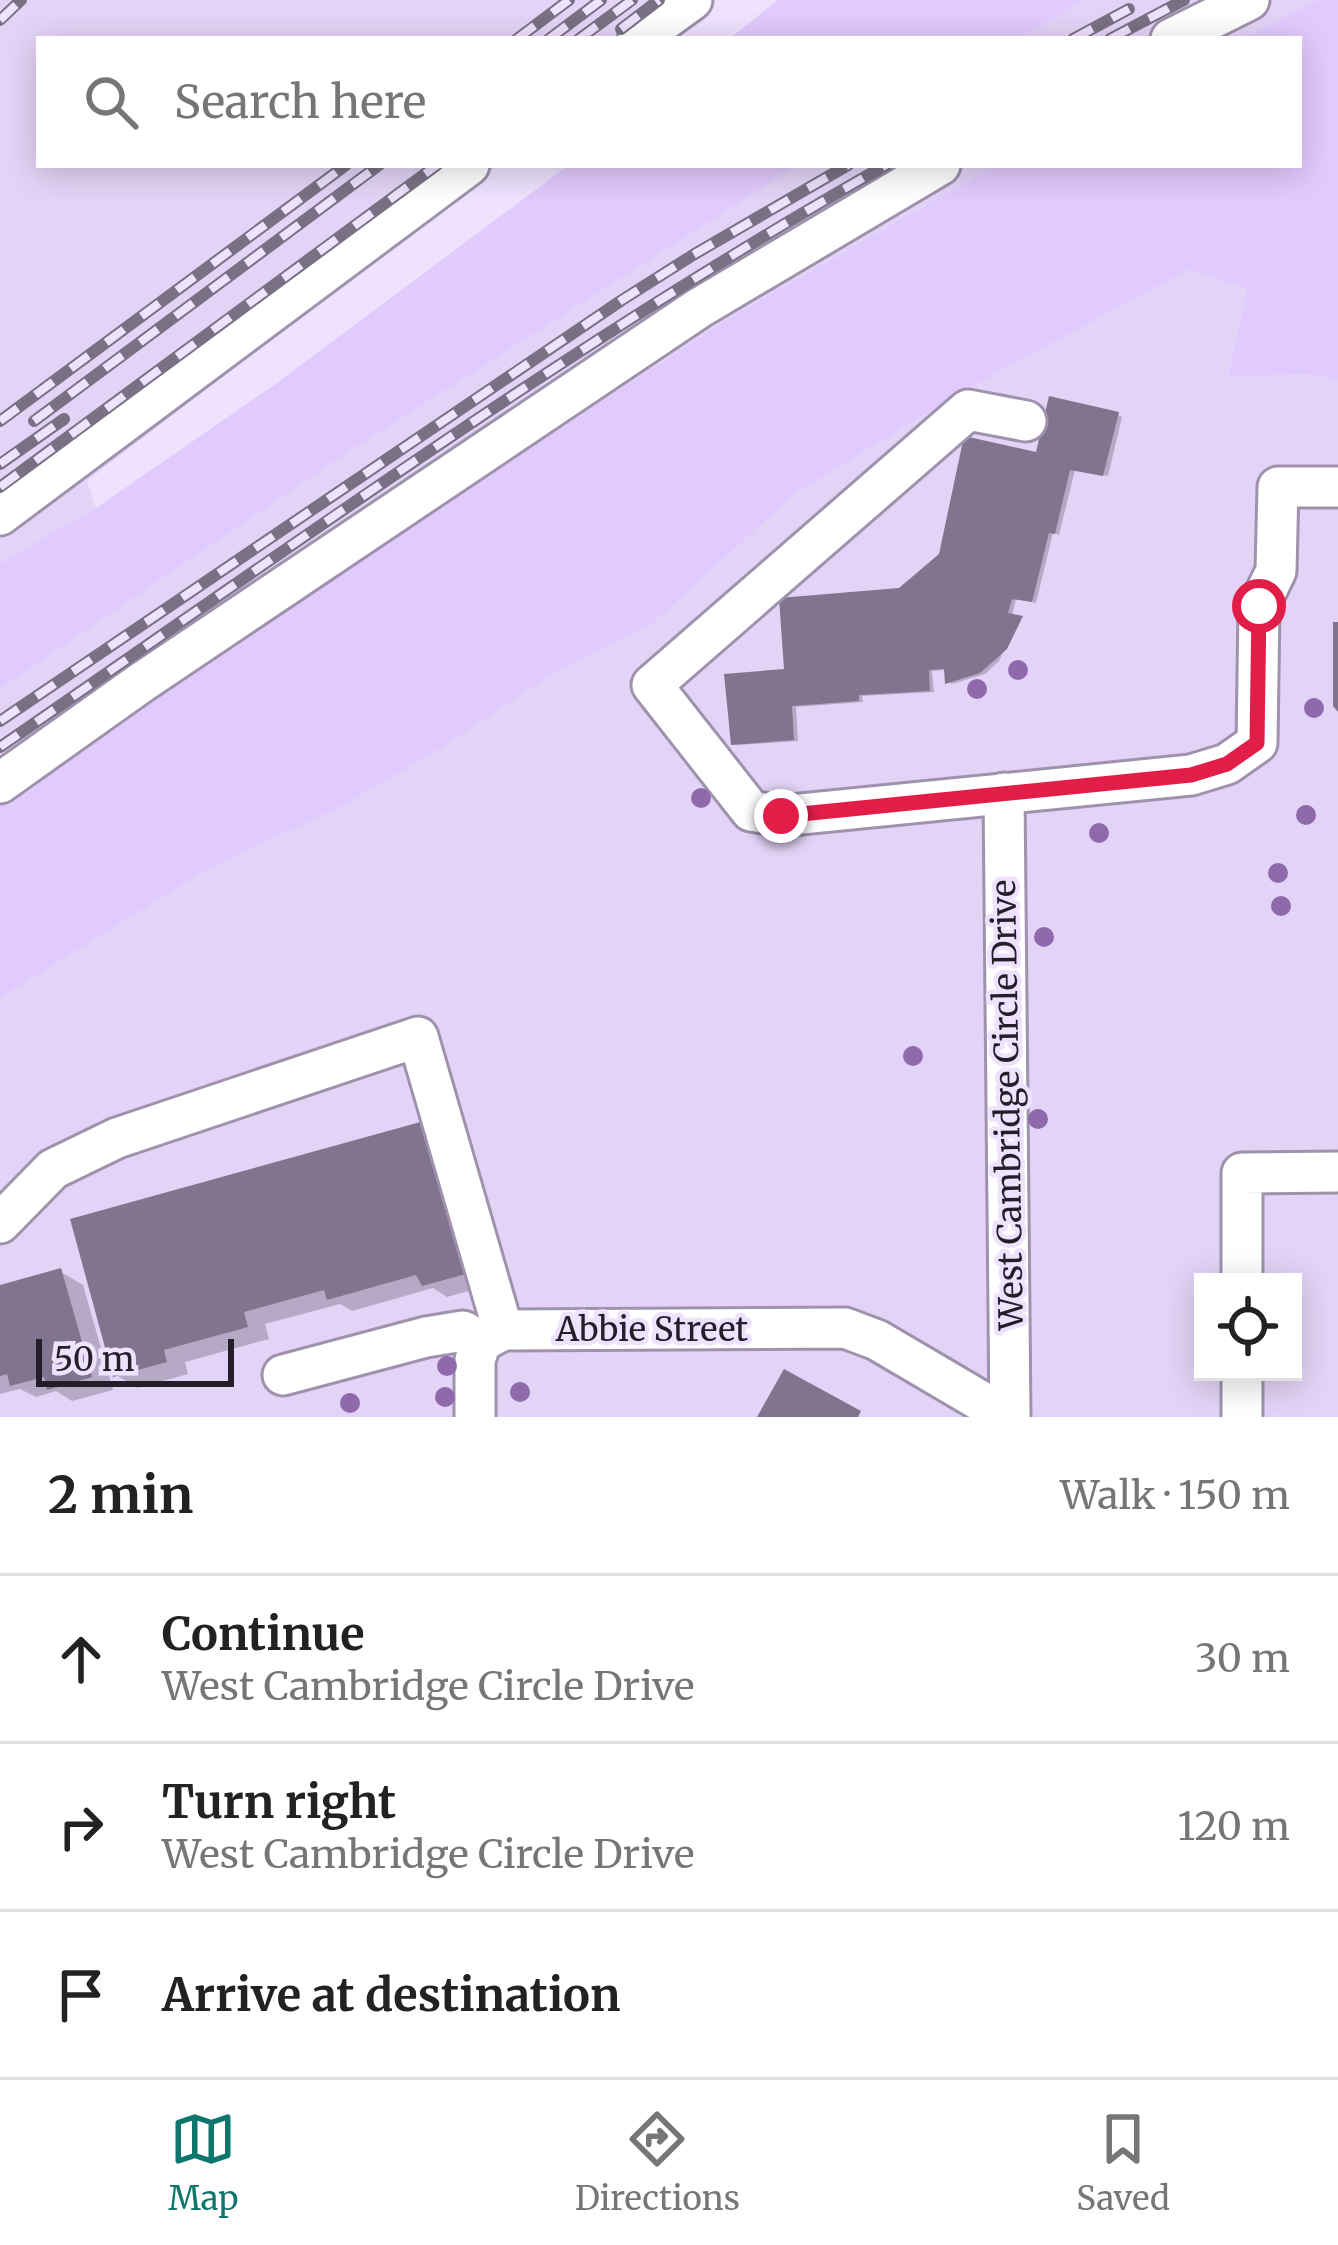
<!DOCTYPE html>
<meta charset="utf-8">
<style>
:root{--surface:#fff;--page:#f2f2f2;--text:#222;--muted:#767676;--line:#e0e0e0;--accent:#0f766e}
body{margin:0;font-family:Merriweather,serif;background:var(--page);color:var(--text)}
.controls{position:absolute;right:36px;bottom:36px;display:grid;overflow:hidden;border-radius:0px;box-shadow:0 6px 30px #0003}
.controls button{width:108px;height:108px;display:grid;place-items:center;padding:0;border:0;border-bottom:3px solid var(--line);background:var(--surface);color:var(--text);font:60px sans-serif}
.scale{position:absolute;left:36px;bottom:30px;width:198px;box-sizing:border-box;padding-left:12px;border:6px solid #231e28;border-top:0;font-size:33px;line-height:42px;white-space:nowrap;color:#231e28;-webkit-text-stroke:9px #eee2fe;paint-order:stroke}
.stop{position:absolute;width:36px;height:36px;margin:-27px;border:9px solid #e11d48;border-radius:50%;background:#fff}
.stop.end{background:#e11d48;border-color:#fff;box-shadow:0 3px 12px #0008}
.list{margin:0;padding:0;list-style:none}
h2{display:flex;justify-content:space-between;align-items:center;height:156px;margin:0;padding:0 48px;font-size:51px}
h2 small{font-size:39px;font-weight:400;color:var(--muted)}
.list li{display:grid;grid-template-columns:78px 1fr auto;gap:36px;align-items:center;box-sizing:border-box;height:168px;padding:0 48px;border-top:3px solid var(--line)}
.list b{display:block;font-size:45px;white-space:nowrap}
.list p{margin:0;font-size:39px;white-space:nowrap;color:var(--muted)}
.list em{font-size:39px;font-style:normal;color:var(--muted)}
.icon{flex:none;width:66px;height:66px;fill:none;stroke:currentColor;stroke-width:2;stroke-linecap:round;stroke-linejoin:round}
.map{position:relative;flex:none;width:1338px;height:1417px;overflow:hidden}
.search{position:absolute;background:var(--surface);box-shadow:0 6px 30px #0003;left:36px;right:36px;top:36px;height:132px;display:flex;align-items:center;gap:30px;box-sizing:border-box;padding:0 42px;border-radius:0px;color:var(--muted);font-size:45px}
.sheet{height:660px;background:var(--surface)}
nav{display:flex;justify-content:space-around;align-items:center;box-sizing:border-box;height:168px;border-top:3px solid var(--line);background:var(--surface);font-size:33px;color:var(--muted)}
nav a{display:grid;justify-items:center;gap:6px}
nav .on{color:var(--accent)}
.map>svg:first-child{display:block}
.built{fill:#e3d4f7;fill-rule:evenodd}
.green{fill:#e1cafd}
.shadow{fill:#0003}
.building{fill:#80748e}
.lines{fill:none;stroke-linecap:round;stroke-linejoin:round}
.minor-casing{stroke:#9e92ad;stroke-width:45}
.minor{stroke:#fff;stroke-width:39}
.rail-casing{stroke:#797183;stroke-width:12}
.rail{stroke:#eee2fe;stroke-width:8;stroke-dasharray:22;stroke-linecap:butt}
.tree{fill:#8f69ac}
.route{stroke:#e11d48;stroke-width:15}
.labels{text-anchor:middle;stroke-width:9;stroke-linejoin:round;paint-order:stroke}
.street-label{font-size:33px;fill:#231e28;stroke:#eee2fe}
</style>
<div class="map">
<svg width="1338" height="1417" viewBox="0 0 1338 1417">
<rect width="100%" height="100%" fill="#eee2fe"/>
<!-- built -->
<g class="built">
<path d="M0 0H713L662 39H39V165H498L87 481 96 508 0 563Z"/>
<path d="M1083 0H1318L1242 39H1015Z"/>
<path d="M797 165H996L729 318 327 580 0 802V689L344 455Z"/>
<path d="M1189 269 1247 289 1228 375 1307 374 1338 380V1417H0V998L205 871 342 806 443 747 545 679 652 624 796 493 962 392ZM1203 1282H1293V1372H1203Z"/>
</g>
<!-- green -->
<g class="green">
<path d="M778 0H1085L1018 39H729Z"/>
<path d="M1318 0H1338V380L1307 374 1228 376 1247 289 1189 269 962 392 796 493 652 624 545 679 443 747 342 806 205 871 0 998V802L327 580 729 318 996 165H1299V39H1242Z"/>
<path d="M569 165H798L344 455 0 689V563L96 508 274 385Z"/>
</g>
<!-- shadow -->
<g class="shadow">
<path d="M1118 415 1122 417 1108 476 1075 470 1059 535 1053 533 1036 603 1016 599 1012 617 1019 618 999 661 985 674 952 684 948 682 947 670 932 671 934 692 862 696 863 702 796 707 798 741 738 745 734 743 787 672 900 591 942 556 1038 455Z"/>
<path d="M424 1125 487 1286 447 1297 433 1288 352 1311 340 1304 265 1324 269 1339 185 1362 188 1374 138 1388 116 1375Z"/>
<path d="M61 1272 83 1285 113 1390 72 1401 56 1391 36 1397 20 1389 0 1394V1289Z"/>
</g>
<!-- building -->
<g class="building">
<path d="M1049 396 1119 412 1103 476 1070 470 1055 534 1049 533 1032 602 1012 599 1008 613 1023 616 1007 649 980 673 945 684 944 669 929 670 930 691 859 695V701L792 706 794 740 731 745 724 674 784 669 779 598 899 588 939 554 964 436 1036 452Z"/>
<path d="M1333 622H1338V712L1333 706Z"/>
<path d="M424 1121 466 1274 422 1286 416 1275 327 1300 324 1290 244 1312 248 1327 164 1350 167 1362 113 1377 70 1219Z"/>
<path d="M61 1268 92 1377 47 1390 44 1377 10 1386 7 1374 0 1376V1285Z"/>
<path d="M784 1369 861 1411 858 1417H757Z"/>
</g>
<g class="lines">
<defs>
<g id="minor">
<path d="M638 39 692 0"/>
<path d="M1171 39 1249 0"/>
<path d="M1026 421 968 410 652 685 751 811 781 816 1191 775 1227 764 1257 743 1259 606 1276 571 1278 487H1338"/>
<path d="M0 515 469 165"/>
<path d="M0 783 142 682 699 308 940 165"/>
<path d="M1004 793 1010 1417"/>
<path d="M0 1223 53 1169 117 1138 418 1037 503 1330"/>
<path d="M1242 1282V1173L1338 1172"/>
<path d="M283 1375 426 1337 463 1331 481 1342 503 1330 845 1328 877 1340 1008 1417"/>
<path d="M475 1417V1360L481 1342"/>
<path d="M1242 1417V1372"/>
</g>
</defs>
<!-- minor casing -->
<use href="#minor" class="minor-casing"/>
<!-- minor -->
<use href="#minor" class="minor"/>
<defs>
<g id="rail">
<path d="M0 20 21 0"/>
<path d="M621 29 659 0"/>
<path d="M517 39 569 0"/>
<path d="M549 39 601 0"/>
<path d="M579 39 632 0"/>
<path d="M1073 39 1129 9"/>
<path d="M1110 39 1184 0"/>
<path d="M0 421 346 165"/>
<path d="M34 421 379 165"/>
<path d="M0 464 64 419"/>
<path d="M0 487 437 165"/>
<path d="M0 721 622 300 693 255 848 165"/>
<path d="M0 747C291 547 578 339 886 165"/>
</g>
</defs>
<!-- rail casing -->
<use href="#rail" class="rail-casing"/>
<!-- rail -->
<use href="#rail" class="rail"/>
</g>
<!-- trees -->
<g class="tree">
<circle cx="1018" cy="670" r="10"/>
<circle cx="977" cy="689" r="10"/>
<circle cx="1314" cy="708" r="10"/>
<circle cx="701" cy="798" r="10"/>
<circle cx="1306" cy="815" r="10"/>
<circle cx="1099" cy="833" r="10"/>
<circle cx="1278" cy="873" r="10"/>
<circle cx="1281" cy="906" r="10"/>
<circle cx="1044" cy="937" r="10"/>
<circle cx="913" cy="1056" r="10"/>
<circle cx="1038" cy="1119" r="10"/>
<circle cx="447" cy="1366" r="10"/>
<circle cx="520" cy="1392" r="10"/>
<circle cx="445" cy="1397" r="10"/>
<circle cx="350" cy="1403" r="10"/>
</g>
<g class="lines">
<!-- route -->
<path class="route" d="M781 816 1191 775 1227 764 1257 743 1259 606"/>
</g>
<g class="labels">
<!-- street labels -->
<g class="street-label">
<text transform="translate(1007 1105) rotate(-91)" y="12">West Cambridge Circle Drive</text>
<text x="652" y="1341">Abbie Street</text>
</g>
</g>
</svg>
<div class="controls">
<button><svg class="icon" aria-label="locate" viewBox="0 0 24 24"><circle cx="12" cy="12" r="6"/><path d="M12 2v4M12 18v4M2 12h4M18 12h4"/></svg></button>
</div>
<div class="scale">50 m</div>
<div class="stop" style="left:1259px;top:606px"></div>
<div class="stop end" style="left:781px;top:816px"></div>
<div class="search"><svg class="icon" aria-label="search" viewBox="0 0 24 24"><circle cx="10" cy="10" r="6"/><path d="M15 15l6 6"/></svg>Search here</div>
</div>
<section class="sheet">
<h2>2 min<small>Walk · 150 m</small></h2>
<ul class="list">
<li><svg class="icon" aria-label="ahead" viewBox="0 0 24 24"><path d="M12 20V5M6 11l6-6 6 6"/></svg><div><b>Continue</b><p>West Cambridge Circle Drive</p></div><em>30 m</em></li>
<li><svg class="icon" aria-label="right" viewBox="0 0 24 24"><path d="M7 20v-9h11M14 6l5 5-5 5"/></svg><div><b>Turn right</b><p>West Cambridge Circle Drive</p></div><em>120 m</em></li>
<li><svg class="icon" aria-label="arrive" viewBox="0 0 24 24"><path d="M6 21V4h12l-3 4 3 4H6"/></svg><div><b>Arrive at destination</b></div></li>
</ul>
</section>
<nav>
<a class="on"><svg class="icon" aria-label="map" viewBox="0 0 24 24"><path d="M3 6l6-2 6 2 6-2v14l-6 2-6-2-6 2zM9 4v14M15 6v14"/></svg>Map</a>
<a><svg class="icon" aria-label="directions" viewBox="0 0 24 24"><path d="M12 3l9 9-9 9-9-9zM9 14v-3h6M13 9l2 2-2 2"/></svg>Directions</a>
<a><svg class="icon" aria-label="saved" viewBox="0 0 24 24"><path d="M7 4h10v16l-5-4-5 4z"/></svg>Saved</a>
</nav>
